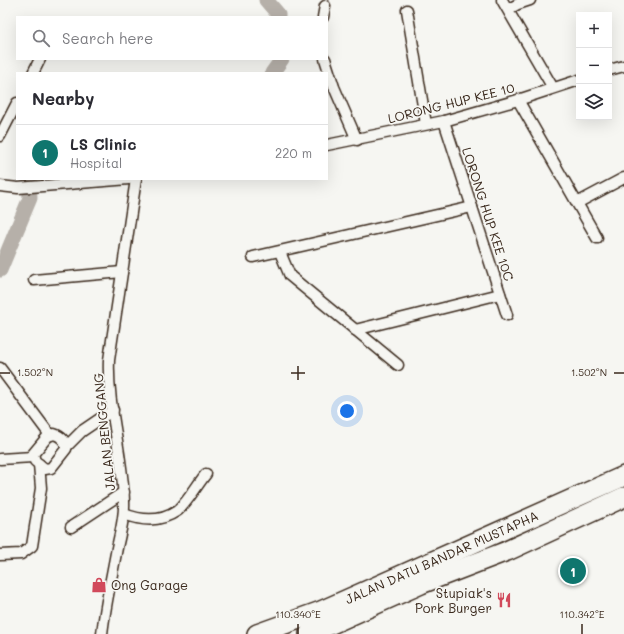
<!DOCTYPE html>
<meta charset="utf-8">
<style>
:root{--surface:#fff;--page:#f2f2f3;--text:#2b2b33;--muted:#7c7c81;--line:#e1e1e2;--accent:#0f766e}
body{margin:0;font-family:Mali,sans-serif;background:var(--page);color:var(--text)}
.controls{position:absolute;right:12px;top:12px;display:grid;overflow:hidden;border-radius:0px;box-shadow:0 4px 16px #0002}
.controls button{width:36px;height:36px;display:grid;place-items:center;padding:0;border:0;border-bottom:1px solid var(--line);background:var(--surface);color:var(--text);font:20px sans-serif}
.you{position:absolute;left:347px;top:411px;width:14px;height:14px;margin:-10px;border:3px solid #fff;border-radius:50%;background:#1a73e8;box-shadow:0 0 0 6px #1a73e833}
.badge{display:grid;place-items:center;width:26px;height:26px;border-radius:50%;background:var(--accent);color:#fff;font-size:13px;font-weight:700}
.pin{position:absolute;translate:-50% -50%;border:2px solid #fff;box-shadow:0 1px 4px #0006}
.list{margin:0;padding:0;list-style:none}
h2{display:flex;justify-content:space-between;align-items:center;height:52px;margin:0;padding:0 16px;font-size:17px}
h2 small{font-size:13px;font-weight:400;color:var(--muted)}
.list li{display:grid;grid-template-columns:26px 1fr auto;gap:12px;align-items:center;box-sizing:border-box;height:56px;padding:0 16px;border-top:1px solid var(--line)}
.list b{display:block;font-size:15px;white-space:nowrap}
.list p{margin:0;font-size:13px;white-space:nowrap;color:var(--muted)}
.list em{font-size:13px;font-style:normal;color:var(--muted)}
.icon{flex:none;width:22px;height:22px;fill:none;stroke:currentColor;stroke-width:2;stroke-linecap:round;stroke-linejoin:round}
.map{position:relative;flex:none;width:624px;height:634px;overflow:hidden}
.search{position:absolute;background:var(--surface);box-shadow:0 4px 16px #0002;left:16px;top:16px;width:312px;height:44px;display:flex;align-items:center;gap:10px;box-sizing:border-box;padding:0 14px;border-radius:0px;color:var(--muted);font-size:15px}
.panel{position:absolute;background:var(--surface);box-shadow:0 4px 16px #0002;left:16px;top:72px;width:312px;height:108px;border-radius:0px}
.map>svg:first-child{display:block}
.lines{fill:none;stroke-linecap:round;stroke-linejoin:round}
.river{stroke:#b6b0a9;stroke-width:15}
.street-casing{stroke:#3b2a1e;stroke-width:13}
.highway-casing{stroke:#3b2a1e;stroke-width:22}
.street{stroke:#f6f6f2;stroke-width:10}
.highway{stroke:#f6f6f2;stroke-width:19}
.ticks{fill:none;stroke:#3b2a1e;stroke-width:1.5}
.labels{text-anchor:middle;stroke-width:3.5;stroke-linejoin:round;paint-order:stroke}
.street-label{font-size:13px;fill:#3b2a1e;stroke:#f6f6f2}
.poi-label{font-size:13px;fill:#3b2a1e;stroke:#f6f6f2;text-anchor:start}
.ticks-label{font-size:10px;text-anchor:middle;fill:#3b2a1e;stroke:#f6f6f2;stroke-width:3.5;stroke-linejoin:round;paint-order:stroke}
</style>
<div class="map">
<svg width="624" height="634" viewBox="0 0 624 634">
<rect width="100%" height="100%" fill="#f6f6f2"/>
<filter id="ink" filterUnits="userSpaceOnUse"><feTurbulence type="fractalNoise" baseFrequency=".025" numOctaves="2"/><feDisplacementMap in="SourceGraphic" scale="8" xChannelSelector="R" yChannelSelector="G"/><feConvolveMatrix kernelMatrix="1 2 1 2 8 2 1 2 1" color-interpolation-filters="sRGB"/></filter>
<g filter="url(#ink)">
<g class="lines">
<!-- river -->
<g class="river">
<path d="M266 0 278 14V17"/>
<path d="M272 73 282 59"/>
<path d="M0 270 30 198 29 179"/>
</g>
<defs>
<g id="street">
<path d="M502 0 553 88"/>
<path d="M509 9 518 4 530 0"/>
<path d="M407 10 426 124"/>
<path d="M323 17 325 6"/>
<path d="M325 59 334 87 357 140"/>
<path d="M609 70 624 66"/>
<path d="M33 73 40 59"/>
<path d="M518 100 597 238"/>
<path d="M444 121 507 315"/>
<path d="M0 136 17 103"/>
<path d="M327 145 444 121 518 100 579 80"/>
<path d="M0 186 18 188 129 179"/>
<path d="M577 203 624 178"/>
<path d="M280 252 290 276 398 365"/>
<path d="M253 257 472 207"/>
<path d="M34 280 122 272"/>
<path d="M355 330 500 294"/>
<path d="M0 368 50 435"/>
<path d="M54 434C61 436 67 442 66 449L51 468 45 469 35 461 33 454 48 436Z"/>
<path d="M67 446 82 431 113 410"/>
<path d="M0 459 33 457"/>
<path d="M124 514C142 521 161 522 177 511 185 506 199 482 206 474"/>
<path d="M71 527 124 492"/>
<path d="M0 555 21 554 32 546 41 488 39 464"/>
<path d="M102 634C105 607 111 580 116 553 119 536 125 519 124 502 123 454 107 407 109 360L136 179"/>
</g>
<g id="highway">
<path id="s1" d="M257 634 321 611 624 476"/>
<path d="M309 634 421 584 507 551 624 497"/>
</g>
</defs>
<!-- street casing -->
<use href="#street" class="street-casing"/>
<!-- highway casing -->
<use href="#highway" class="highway-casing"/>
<!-- street -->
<use href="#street" class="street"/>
<!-- highway -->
<use href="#highway" class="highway"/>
</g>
</g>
<!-- ticks -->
<path class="ticks" d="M298 366V380M0 373H10M291 373H305M614 373H624M298 624V634M582 624V634"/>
<!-- icons -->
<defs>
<symbol id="shop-bare" viewBox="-9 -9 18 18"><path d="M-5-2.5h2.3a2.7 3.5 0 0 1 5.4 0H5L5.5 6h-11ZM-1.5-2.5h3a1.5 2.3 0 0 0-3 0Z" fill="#d1495b" stroke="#f6f6f2" stroke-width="2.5" paint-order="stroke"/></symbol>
<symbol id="restaurant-bare" viewBox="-9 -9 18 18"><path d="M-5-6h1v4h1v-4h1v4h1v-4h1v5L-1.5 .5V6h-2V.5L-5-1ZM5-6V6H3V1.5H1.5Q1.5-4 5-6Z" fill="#d1495b" stroke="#f6f6f2" stroke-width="2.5" paint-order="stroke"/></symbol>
</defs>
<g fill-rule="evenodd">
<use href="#shop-bare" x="88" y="574" width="22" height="22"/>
<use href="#restaurant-bare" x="493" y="589" width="22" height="22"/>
</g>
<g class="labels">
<!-- street labels -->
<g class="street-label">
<text transform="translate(451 103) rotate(-14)" y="5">LORONG HUP KEE 10</text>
<text transform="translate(488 214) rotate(72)" y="5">LORONG HUP KEE 10C</text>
<text transform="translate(104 432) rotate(-96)" y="5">JALAN BENGGANG</text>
<text dy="5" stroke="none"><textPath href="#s1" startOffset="200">JALAN DATU BANDAR MUSTAPHA</textPath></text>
</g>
<!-- poi labels -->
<g class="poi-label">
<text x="111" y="590">Ong Garage</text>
<text x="492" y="598" text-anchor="end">Stupiak's<tspan x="492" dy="15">Pork Burger</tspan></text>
</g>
</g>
<g class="ticks-label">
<text x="35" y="376">1.502°N</text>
<text x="589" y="376">1.502°N</text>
<text x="298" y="618">110.340°E</text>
<text x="582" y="618">110.342°E</text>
</g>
</svg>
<div class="controls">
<button>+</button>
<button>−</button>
<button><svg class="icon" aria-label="layers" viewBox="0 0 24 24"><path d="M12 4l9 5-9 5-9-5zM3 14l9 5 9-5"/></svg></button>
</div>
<div class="you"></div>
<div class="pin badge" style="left:573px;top:571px">1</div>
<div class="search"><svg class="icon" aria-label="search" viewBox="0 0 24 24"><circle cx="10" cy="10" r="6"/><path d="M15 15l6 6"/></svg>Search here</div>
<section class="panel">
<h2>Nearby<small></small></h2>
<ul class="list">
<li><span class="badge">1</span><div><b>LS Clinic</b><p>Hospital</p></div><em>220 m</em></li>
</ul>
</section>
</div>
